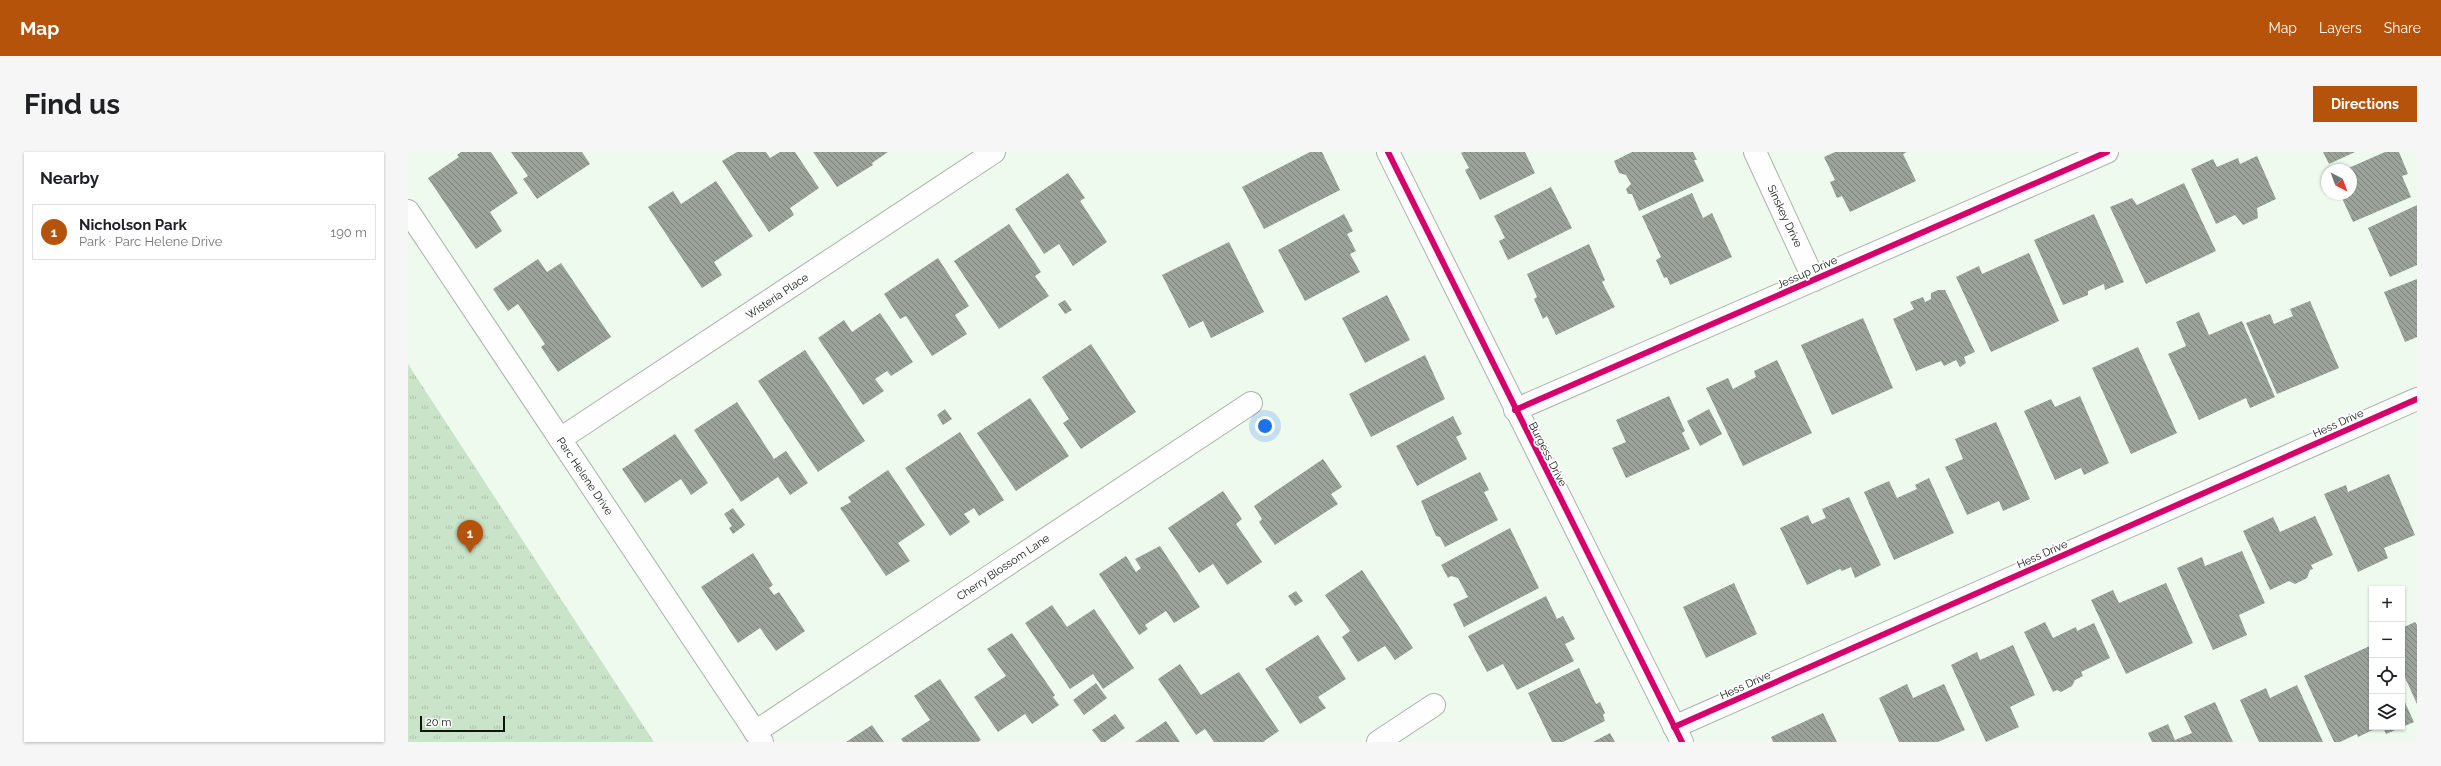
<!DOCTYPE html>
<meta charset="utf-8">
<style>
:root{--surface:#fff;--page:#f6f6f6;--text:#202124;--muted:#757577;--line:#e0e0e0;--accent:#b45309}
body{margin:0;font-family:Raleway,sans-serif;background:var(--page);color:var(--text)}
.controls{position:absolute;right:12px;bottom:12px;display:grid;overflow:hidden;border-radius:0px;box-shadow:0 1px 3px #0004}
.controls button{width:36px;height:36px;display:grid;place-items:center;padding:0;border:0;border-bottom:1px solid var(--line);background:var(--surface);color:var(--text);font:20px sans-serif}
.compass{position:absolute;left:1913px;top:12px;width:36px;height:36px;border-radius:50%;background:var(--surface);box-shadow:0 1px 3px #0004;rotate:139deg}
.scale{position:absolute;left:12px;bottom:10px;width:85px;box-sizing:border-box;padding-left:4px;border:2px solid #0e150e;border-top:0;font-size:11px;line-height:14px;white-space:nowrap;color:#0e150e;-webkit-text-stroke:3px #fff;paint-order:stroke}
.you{position:absolute;left:857px;top:274px;width:14px;height:14px;margin:-10px;border:3px solid #fff;border-radius:50%;background:#1a73e8;box-shadow:0 0 0 6px #1a73e833}
.badge{display:grid;place-items:center;width:26px;height:26px;border-radius:50%;background:var(--accent);color:#fff;font-size:13px;font-weight:700}
.pin{position:absolute;translate:-50% -33px;filter:drop-shadow(0 1px 2px #0008)}
.pin::after{content:'';position:absolute;top:21px;width:14px;height:12px;background:inherit;clip-path:polygon(0 0,100% 0,50% 100%)}
.list{margin:0;padding:0;list-style:none}
h2{display:flex;justify-content:space-between;align-items:center;height:52px;margin:0;padding:0 16px;font-size:17px}
h2 small{font-size:13px;font-weight:400;color:var(--muted)}
.list li{display:grid;grid-template-columns:26px 1fr auto;gap:12px;align-items:center;box-sizing:border-box;height:56px;margin:0 8px 8px;padding:0 8px;border:1px solid var(--line);border-radius:0px}
.list b{display:block;font-size:15px;white-space:nowrap}
.list p{margin:0;font-size:13px;white-space:nowrap;color:var(--muted)}
.list em{font-size:13px;font-style:normal;color:var(--muted)}
.icon{flex:none;width:22px;height:22px;fill:none;stroke:currentColor;stroke-width:2;stroke-linecap:round;stroke-linejoin:round}
.map{position:relative;flex:none;width:2009px;height:590px;overflow:hidden;border-radius:0px}
header{display:flex;align-items:center;gap:24px;box-sizing:border-box;height:56px;padding:0 20px;background:var(--accent);color:#fff}
header strong{font-size:19px}
nav{display:flex;gap:22px;margin-inline-start:auto;font-size:14px}
.intro{display:flex;align-items:center;justify-content:space-between;box-sizing:border-box;height:96px;padding:0 24px}
h1{margin:0;font-size:28px}
.button{padding:10px 18px;border-radius:0px;background:var(--accent);color:#fff;font-size:14px;font-weight:700}
main{display:flex;gap:24px;padding:0 24px}
aside{flex:1;background:var(--surface);border-radius:0px;box-shadow:0 1px 3px #0004}
.map>svg:first-child{display:block}
.park{fill:url(#park-tufts)}
.building{fill:url(#building-back-hatch)}
.lines{fill:none;stroke-linecap:round;stroke-linejoin:round}
.street-casing{stroke:#abb2ab;stroke-width:24}
.street{stroke:#fdfefd;stroke-width:22}
.cycleway-casing{stroke:#fff;stroke-width:8}
.cycleway{stroke:#d6006c;stroke-width:6}
.labels{text-anchor:middle;stroke-width:4;stroke-linejoin:round;paint-order:stroke}
.street-label{font-size:11px;fill:#0e150e;stroke:#fff}
</style>
<header>
<strong>Map</strong>
<nav><a>Map</a><a>Layers</a><a>Share</a></nav>
</header>
<div class="intro"><h1>Find us</h1><a class="button">Directions</a></div>
<main>
<aside>
<h2>Nearby<small></small></h2>
<ul class="list">
<li><span class="badge">1</span><div><b>Nicholson Park</b><p>Park · Parc Helene Drive</p></div><em>190 m</em></li>
</ul>
</aside>
<div class="map">
<svg width="2009" height="590" viewBox="0 0 2009 590">
<defs>
<pattern id="park-tufts" width="24" height="20" patternUnits="userSpaceOnUse"><rect width="24" height="20" fill="#c9e4c9"/><path d="M3 7l-1-3M5 7V3M7 7l1-3M15 17l-1-3M17 17v-4M19 17l1-3" fill="none" stroke="#abc3ab"/></pattern>
<pattern id="building-back-hatch" width="6" height="6" patternUnits="userSpaceOnUse"><rect width="6" height="6" fill="#9aa29a"/><path d="M-1 5l2 2M0 0l6 6M5-1l2 2" fill="none" stroke="#7c837c"/></pattern>
</defs>
<rect width="100%" height="100%" fill="#effaef"/>
<!-- park -->
<path class="park" d="M0 212 246 590H0Z"/>
<!-- building -->
<g class="building">
<path d="M53 0H83L110 41 82 60 94 79 68 97 20 26 51 5 49 3Z"/>
<path d="M103 0H174L182 12 129 47 115 27 120 24Z"/>
<path d="M329 0H358L362 6 372 0H387L411 36 382 56 386 63 361 80 314 9Z"/>
<path d="M405 0H480L464 11 465 13 429 35Z"/>
<path d="M902 0H914L932 38 856 77 834 35Z"/>
<path d="M1055 0H1117L1127 21 1072 48 1057 18 1061 16 1053 1Z"/>
<path d="M1224 0H1285L1289 8H1286L1296 29 1231 59 1224 42H1220L1218 37 1223 32 1218 23 1211 21 1206 9Z"/>
<path d="M1427 0H1499L1495 2 1508 29 1442 60 1434 44 1429 46 1422 30 1427 28 1416 5Z"/>
<path d="M1915 0H1947L1921 12Z"/>
<path d="M1977 0H1991L2000 22 1994 24 2003 45 1945 70 1932 42H1943V18H1936Z"/>
<path d="M1849 4 1868 47 1849 56 1850 66 1835 73 1827 63 1808 72 1783 17 1805 7 1809 15 1830 6 1832 12Z"/>
<path d="M660 21 677 46 672 49 699 90 665 114 651 92 636 102 607 57Z"/>
<path d="M308 29 345 84 306 110 314 123 294 136 240 55 265 39 273 52Z"/>
<path d="M1776 31 1808 99 1738 132 1702 55 1724 46 1729 53Z"/>
<path d="M1143 35 1164 76 1100 108 1091 89 1097 86 1086 64Z"/>
<path d="M1284 41 1295 66 1304 61 1324 105 1262 133 1259 125 1256 126 1248 108 1253 105 1234 64Z"/>
<path d="M2009 53V113L1982 125 1960 76Z"/>
<path d="M936 62 945 79 939 82 948 99 942 102 952 120 897 149 870 98Z"/>
<path d="M1686 62 1716 130 1697 138 1696 132 1680 139V143L1655 153 1626 88Z"/>
<path d="M601 72 633 120 627 124 641 144 591 177 546 109Z"/>
<path d="M821 90 856 160 803 186 795 169 781 176 754 123Z"/>
<path d="M1181 92 1197 128 1194 130 1207 155 1148 183 1139 164 1135 167 1126 147 1129 145 1119 122Z"/>
<path d="M1621 101 1651 169 1583 200 1548 125 1571 114 1574 122Z"/>
<path d="M530 106 561 154 547 163 559 182 524 204 498 164 492 167 476 142Z"/>
<path d="M130 107 139 120 153 111 203 185 150 220 133 195 137 192 110 152 100 159 85 137Z"/>
<path d="M2009 127V185L1997 190 1976 140Z"/>
<path d="M1530 138H1537L1567 200 1556 205 1558 211 1552 215 1548 208 1536 214 1533 209 1508 219 1485 167 1506 157 1502 150 1515 145 1517 150 1523 147V141Z"/>
<path d="M979 143 1002 188 957 211 934 166Z"/>
<path d="M657 148 664 158 657 162 650 152Z"/>
<path d="M1902 149 1931 216 1869 242 1838 171 1862 162 1866 172 1885 164 1882 157Z"/>
<path d="M1791 160 1801 183 1834 169 1867 245 1842 256 1838 246 1791 268 1760 202 1778 194 1768 170Z"/>
<path d="M472 161 505 210 483 224 479 219 467 227 476 239 455 253 410 186 436 168 444 180Z"/>
<path d="M1455 166 1485 236 1424 263 1393 193Z"/>
<path d="M683 192 728 260 673 297 655 271 661 267 634 225Z"/>
<path d="M1730 195 1769 281 1723 302 1684 216Z"/>
<path d="M397 198 457 289 410 320 350 229Z"/>
<path d="M1017 203 1037 247 963 285 941 242Z"/>
<path d="M1369 208 1404 281 1335 314 1298 236 1320 226 1325 237 1348 225 1346 219Z"/>
<path d="M1261 244 1277 279 1274 281 1282 297 1218 326 1204 296 1218 290 1208 268Z"/>
<path d="M1672 244 1701 311 1676 323 1673 316 1647 328 1616 259 1643 247 1647 255Z"/>
<path d="M622 246 661 304 608 339 569 281Z"/>
<path d="M329 250 366 307 378 299 400 331 382 343 370 325 333 350 286 278Z"/>
<path d="M537 257 544 267 535 273 529 263Z"/>
<path d="M1301 257 1314 282 1292 294 1279 269Z"/>
<path d="M1045 264 1054 282 1048 285 1059 307 1009 334 988 294Z"/>
<path d="M1588 270 1622 347 1595 359 1591 349 1559 363 1537 315 1555 307 1547 287Z"/>
<path d="M552 280 596 348 571 364 566 356 556 362 562 370 542 384 497 316Z"/>
<path d="M267 282 300 331 283 343 273 327 237 351 214 317Z"/>
<path d="M915 307 934 335 923 342 930 352 867 393 851 370 854 367 846 354Z"/>
<path d="M480 318 517 373 490 391 502 409 478 424 432 356 443 350 440 345Z"/>
<path d="M1072 320 1081 338 1076 340 1090 368 1037 395 1032 385 1028 384 1013 349Z"/>
<path d="M1981 322 2007 383 1976 396 1980 406 1950 420 1916 342 1938 333 1940 340Z"/>
<path d="M1521 326 1546 381 1486 408 1456 340 1481 329 1489 346 1509 337 1507 333Z"/>
<path d="M815 339 834 367 828 372 854 410 819 433 805 412 791 421 760 376Z"/>
<path d="M1441 345 1473 413 1447 426 1443 415 1434 419 1432 417 1399 433 1372 376 1400 363 1404 372 1418 366 1414 357Z"/>
<path d="M325 356 337 373 325 382 321 376 324 374 316 362Z"/>
<path d="M1907 364 1925 403 1903 413 1905 417 1902 418 1899 426 1887 432 1881 429 1862 438 1835 379 1865 365 1872 380Z"/>
<path d="M1102 376 1131 436 1056 475 1045 452 1060 445 1050 426 1043 424 1040 426 1033 413Z"/>
<path d="M752 394 792 455 766 471 758 459 737 473 740 477 731 483 691 422 718 404 728 420 733 416 727 407Z"/>
<path d="M1834 399 1857 451 1831 463 1839 483 1805 498 1769 416 1794 405 1797 414Z"/>
<path d="M345 401 365 433 361 436 366 443 371 440 397 479 368 499 352 476 330 491 293 435Z"/>
<path d="M954 418 1005 496 987 508 977 494 950 510 934 485 942 479 917 443Z"/>
<path d="M1326 431 1349 482 1298 506 1275 455Z"/>
<path d="M1758 431 1785 491 1718 522 1683 448 1705 438 1711 451Z"/>
<path d="M888 439 895 449 887 454 880 444Z"/>
<path d="M1138 444 1149 467 1155 464 1167 487 1157 492 1166 509 1109 538 1095 512 1079 520 1060 484Z"/>
<path d="M644 453 659 475 686 457 726 516 695 537 685 522 662 537 617 471Z"/>
<path d="M1637 470 1645 486 1668 475 1669 479 1686 471 1702 506 1673 520 1675 524 1667 528 1664 534 1653 540 1649 538 1645 540 1616 480Z"/>
<path d="M2007 470 2009 473V552L1994 519V476Z"/>
<path d="M604 481 647 543 645 545 651 553 624 572 617 562 590 580 566 545 598 524 579 497Z"/>
<path d="M910 483 938 527 910 545 918 556 892 572 857 517Z"/>
<path d="M1605 493 1627 543 1602 555 1611 575 1578 590 1543 513 1569 500 1572 508Z"/>
<path d="M1964 493V575H1971L1950 585 1949 582 1932 590H1926L1896 524Z"/>
<path d="M772 512 793 543 831 520 871 579 856 589 857 590H806L797 577 788 583 750 527Z"/>
<path d="M1171 516 1188 552 1192 550 1197 561 1195 563 1197 569 1155 590H1144L1120 541Z"/>
<path d="M532 527 573 588 570 590H495L493 587 522 568 506 544Z"/>
<path d="M688 531 699 546 676 563 665 548Z"/>
<path d="M1499 532 1505 546 1536 532 1557 578 1530 590H1491L1471 546Z"/>
<path d="M1889 533 1915 590H1851L1832 548 1858 536 1862 546Z"/>
<path d="M1994 544 2006 570 1978 582 1975 575H1994Z"/>
<path d="M1807 550 1825 590H1744L1740 581 1760 572 1767 588 1784 581 1776 564Z"/>
<path d="M1415 561 1429 590H1365L1363 585Z"/>
<path d="M707 562 717 576 697 590H693L684 578Z"/>
<path d="M758 569 772 590H727Z"/>
<path d="M464 573 476 590H438Z"/>
<path d="M1202 581 1207 590H1185Z"/>
</g>
<g class="lines">
<defs>
<g id="street">
<path d="M980 0 1274 590"/>
<path d="M1347 0 1406 128"/>
<path d="M0 59 354 590"/>
<path d="M1107 258 1699 0"/>
<path d="M152 287 586 0"/>
<path d="M1266 575 2009 247"/>
<path d="M347 580 843 251"/>
<path d="M970 590 1026 553"/>
</g>
</defs>
<!-- street casing -->
<use href="#street" class="street-casing"/>
<!-- street -->
<use href="#street" class="street"/>
<defs>
<g id="cycleway">
<path d="M980 0 1274 590"/>
<path d="M1107 258 1699 0"/>
<path d="M1266 575 2009 247"/>
</g>
</defs>
<!-- cycleway casing -->
<use href="#cycleway" class="cycleway-casing"/>
<!-- cycleway -->
<use href="#cycleway" class="cycleway"/>
</g>
<g class="labels">
<!-- street labels -->
<g class="street-label">
<text transform="translate(1377 64) rotate(65)" y="4">Sinskey Drive</text>
<text transform="translate(1399 120) rotate(-24)" y="4">Jessup Drive</text>
<text transform="translate(369 144) rotate(-34)" y="4">Wisteria Place</text>
<text transform="translate(1930 271) rotate(-24)" y="4">Hess Drive</text>
<text transform="translate(1140 302) rotate(63)" y="4">Burgess Drive</text>
<text transform="translate(177 324) rotate(56)" y="4">Parc Helene Drive</text>
<text transform="translate(1634 402) rotate(-24)" y="4">Hess Drive</text>
<text transform="translate(595 415) rotate(-34)" y="4">Cherry Blossom Lane</text>
<text transform="translate(1337 533) rotate(-24)" y="4">Hess Drive</text>
</g>
</g>
</svg>
<div class="controls">
<button>+</button>
<button>−</button>
<button><svg class="icon" aria-label="locate" viewBox="0 0 24 24"><circle cx="12" cy="12" r="6"/><path d="M12 2v4M12 18v4M2 12h4M18 12h4"/></svg></button>
<button><svg class="icon" aria-label="layers" viewBox="0 0 24 24"><path d="M12 4l9 5-9 5-9-5zM3 14l9 5 9-5"/></svg></button>
</div>
<svg class="compass" viewBox="-18 -18 36 36"><path d="M0-13l5 13h-10z" fill="#e53935"/><path d="M0 13l5-13h-10z" fill="#757577"/></svg>
<div class="scale">20 m</div>
<div class="you"></div>
<div class="pin badge" style="left:62px;top:401px">1</div>
</div>
</main>
